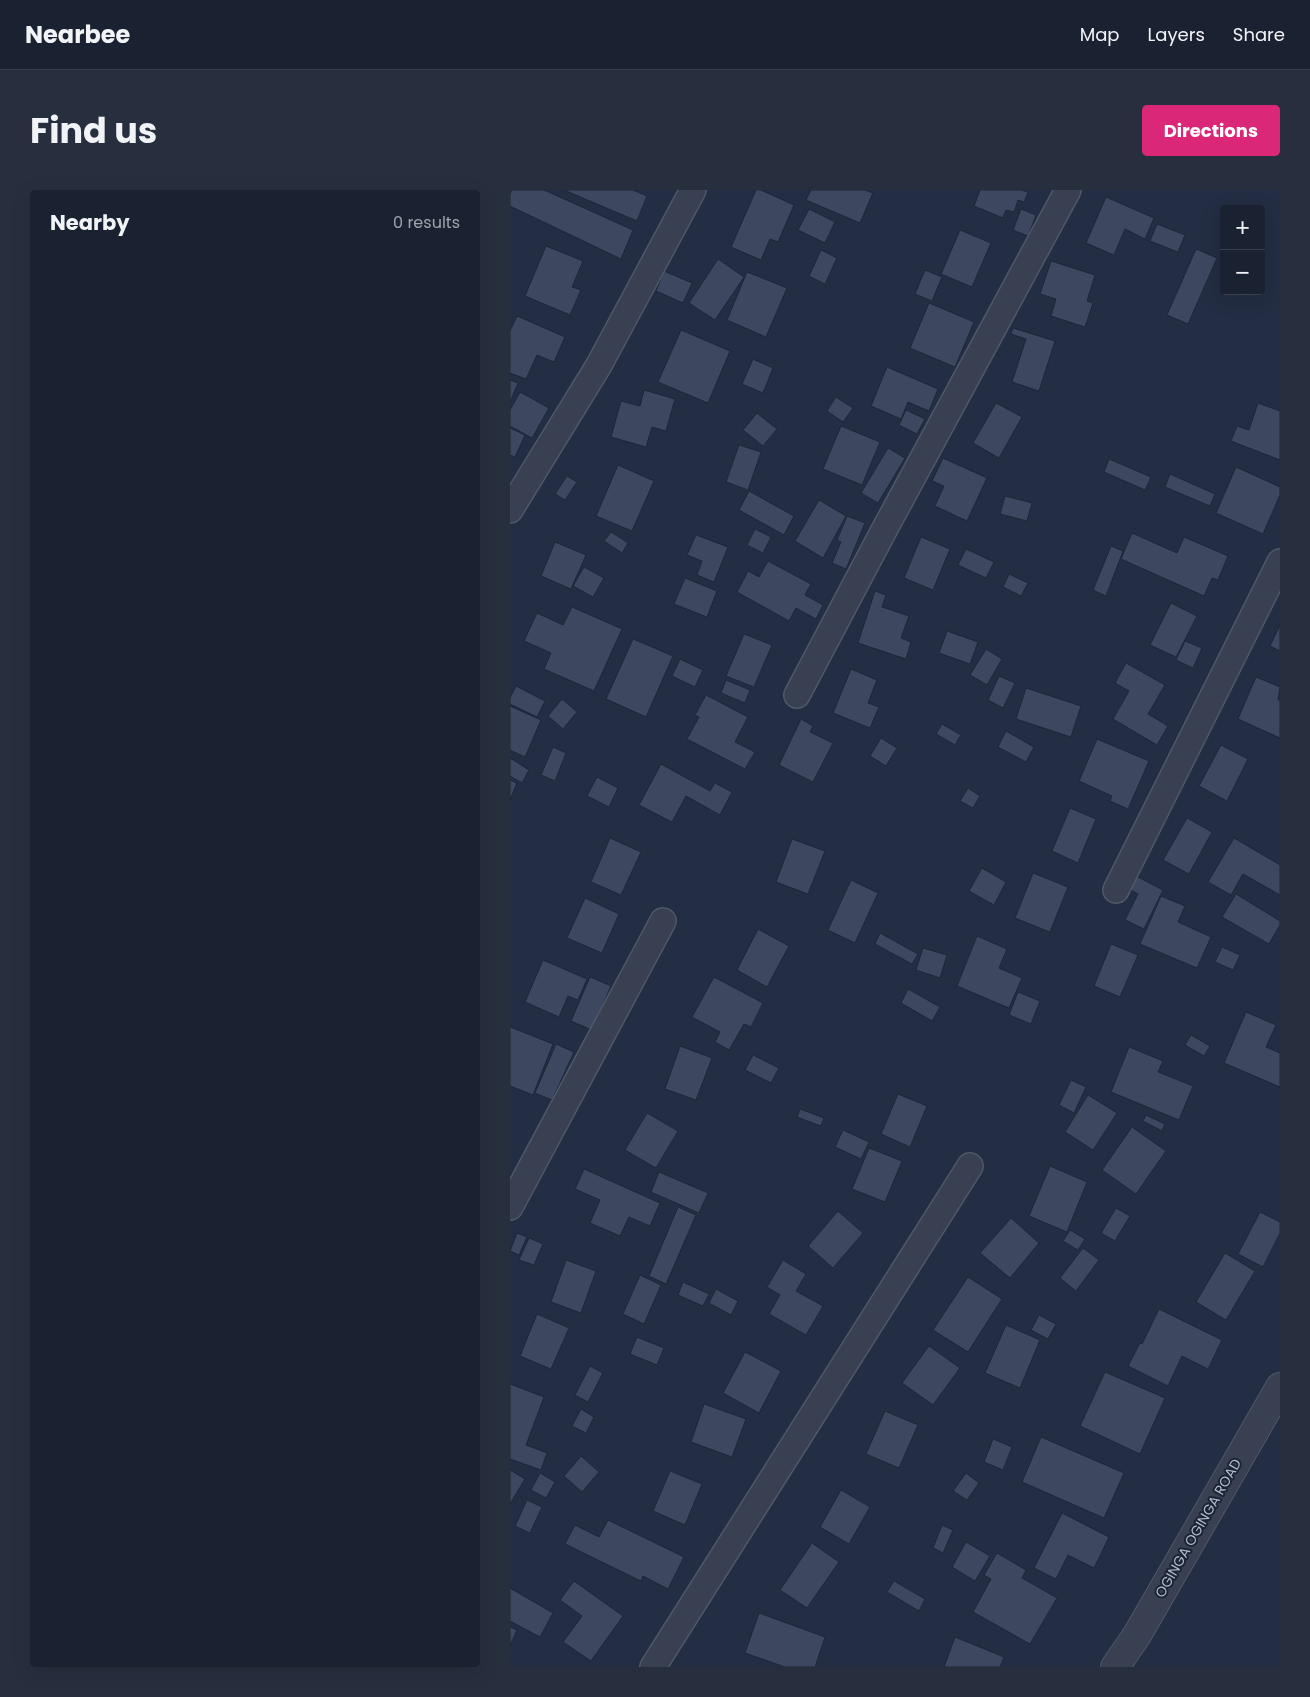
<!DOCTYPE html>
<meta charset="utf-8">
<style>
:root{--surface:#1a2232;--page:#272f3e;--text:#f1f3f6;--muted:#9fa4ac;--line:#383f4d;--accent:#db2777}
body{margin:0;font-family:Poppins,sans-serif;background:var(--page);color:var(--text)}
.controls{position:absolute;right:15px;top:15px;display:grid;overflow:hidden;border-radius:5px;box-shadow:0 5px 20px #0002}
.controls button{width:45px;height:45px;display:grid;place-items:center;padding:0;border:0;border-bottom:1px solid var(--line);background:var(--surface);color:var(--text);font:25px sans-serif}
.list{margin:0;padding:0;list-style:none}
h2{display:flex;justify-content:space-between;align-items:center;height:65px;margin:0;padding:0 20px;font-size:21px}
h2 small{font-size:16px;font-weight:400;color:var(--muted)}
.map{position:relative;flex:none;width:770px;height:1477px;overflow:hidden;border-radius:5px}
header{display:flex;align-items:center;gap:30px;box-sizing:border-box;height:70px;padding:0 25px;background:var(--surface);border-bottom:1px solid var(--line)}
header strong{font-size:24px}
nav{display:flex;gap:28px;margin-inline-start:auto;font-size:18px}
.intro{display:flex;align-items:center;justify-content:space-between;box-sizing:border-box;height:120px;padding:0 30px}
h1{margin:0;font-size:35px}
.button{padding:12px 22px;border-radius:5px;background:var(--accent);color:#fff;font-size:18px;font-weight:700}
main{display:flex;gap:30px;padding:0 30px}
aside{flex:1;background:var(--surface);border-radius:5px;box-shadow:0 5px 20px #0002}
.map>svg:first-child{display:block}
.building{fill:#3d4860;stroke:#1e2739}
.lines{fill:none;stroke-linecap:round;stroke-linejoin:round}
.minor-casing{stroke:#4f5869;stroke-width:28}
.tertiary-casing{stroke:#4f5869;stroke-width:30}
.minor{stroke:#384052;stroke-width:25}
.tertiary{stroke:#384052;stroke-width:28}
.labels{text-anchor:middle;stroke-width:4;stroke-linejoin:round;paint-order:stroke}
.street-label{font-size:14px;fill:#b4bbcc;stroke:#1c2537}
</style>
<header>
<strong>Nearbee</strong>
<nav><a>Map</a><a>Layers</a><a>Share</a></nav>
</header>
<div class="intro"><h1>Find us</h1><a class="button">Directions</a></div>
<main>
<aside>
<h2>Nearby<small>0 results</small></h2>
<ul class="list">
</ul>
</aside>
<div class="map">
<svg width="770" height="1477" viewBox="0 0 770 1477">
<rect width="100%" height="100%" fill="#232d43"/>
<!-- building -->
<g class="building">
<path d="M2 0H34L123 40 111 69 0 16V4Z"/>
<path d="M54 0H123L137 6 127 31Z"/>
<path d="M246 0H251L284 15 268 52 260 49 251 70 221 57Z"/>
<path d="M301 0H355L363 3 350 33 296 10Z"/>
<path d="M470 0H511L518 2 514 12 508 10 504 22 496 20 493 28 464 16Z"/>
<path d="M596 7 644 28 635 49 615 39 604 65 576 53Z"/>
<path d="M299 19 325 32 315 53 288 40Z"/>
<path d="M511 19 526 25 518 46 503 40Z"/>
<path d="M647 34 675 45 668 62 640 51Z"/>
<path d="M450 40 481 53 462 97 431 84Z"/>
<path d="M36 56 73 71 62 97 71 100 60 125 15 106Z"/>
<path d="M686 59 707 68 678 134 657 125Z"/>
<path d="M311 60 327 68 315 94 299 86Z"/>
<path d="M208 69 234 87 205 130 179 113Z"/>
<path d="M541 71 585 85 577 111 583 113 575 137 541 126 546 109 530 104Z"/>
<path d="M415 80 432 87 422 111 405 104Z"/>
<path d="M154 81 182 93 173 113 146 101Z"/>
<path d="M237 82 277 98 256 147 217 130Z"/>
<path d="M419 113 464 132 445 177 400 158Z"/>
<path d="M7 126 55 147 44 172 27 165 16 189 0 183V141Z"/>
<path d="M503 138 545 151 529 201 502 192 516 149 501 144Z"/>
<path d="M171 140 220 161 198 213 148 192Z"/>
<path d="M243 169 263 178 253 203 232 194Z"/>
<path d="M377 177 428 199 419 221 398 212 391 229 361 216Z"/>
<path d="M0 190 8 193 0 212Z"/>
<path d="M134 200 165 209 156 241 142 237 136 257 101 247 111 211 130 216Z"/>
<path d="M10 202 39 218 22 248 0 236V220Z"/>
<path d="M326 207 343 218 333 232 317 221Z"/>
<path d="M486 213 512 227 489 268 463 253Z"/>
<path d="M748 213 770 221V270L721 251 727 236 739 240Z"/>
<path d="M396 220 415 229 407 244 389 235Z"/>
<path d="M247 223 267 239 253 256 233 240Z"/>
<path d="M331 236 370 252 352 295 313 279Z"/>
<path d="M0 238 15 245 5 267 0 265Z"/>
<path d="M229 255 251 262 238 300 216 292Z"/>
<path d="M378 258 395 268 368 313 351 303Z"/>
<path d="M433 268 477 288 457 331 425 316 434 296 422 291Z"/>
<path d="M599 269 641 287 635 300 594 282Z"/>
<path d="M108 275 144 291 122 341 86 326Z"/>
<path d="M726 277 770 297V305L753 344 706 323Z"/>
<path d="M660 284 705 304 700 316 655 297Z"/>
<path d="M57 286 67 292 55 310 45 304Z"/>
<path d="M239 301 284 326 274 345 229 320Z"/>
<path d="M495 306 522 313 517 331 490 324Z"/>
<path d="M309 310 336 326 313 368 285 351Z"/>
<path d="M337 326 355 333 336 379 322 373 331 352 327 350Z"/>
<path d="M245 339 261 347 253 363 237 355Z"/>
<path d="M101 342 118 353 112 363 94 351Z"/>
<path d="M622 343 667 363 674 347 718 366 708 390 702 388 694 406 611 369Z"/>
<path d="M186 345 218 357 204 392 187 385 192 371 177 365Z"/>
<path d="M411 347 440 359 423 400 394 388Z"/>
<path d="M45 352 76 365 61 399 31 386Z"/>
<path d="M601 356 613 361 596 406 583 400Z"/>
<path d="M456 359 484 372 476 388 448 375Z"/>
<path d="M258 371 301 394 295 405 313 415 306 429 286 418 279 431 227 402 238 381 249 387Z"/>
<path d="M74 377 94 388 83 407 63 396Z"/>
<path d="M499 384 518 393 511 406 493 397Z"/>
<path d="M175 388 207 401 197 427 164 414Z"/>
<path d="M365 401 376 405 372 417 399 426 391 448 401 452 396 469 348 453Z"/>
<path d="M661 413 687 426 666 467 640 455Z"/>
<path d="M62 417 112 439 84 501 34 479 41 463 14 451 27 423 53 435Z"/>
<path d="M770 435V461L760 456Z"/>
<path d="M437 441 468 452 460 474 429 463Z"/>
<path d="M234 444 262 455 244 497 216 486Z"/>
<path d="M123 449 163 466 136 527 96 509Z"/>
<path d="M675 451 692 458 683 478 666 470Z"/>
<path d="M476 459 492 469 477 495 460 485Z"/>
<path d="M170 469 193 480 185 497 162 486Z"/>
<path d="M616 473 655 495 638 524 658 536 647 555 603 529 619 501 605 493Z"/>
<path d="M341 479 367 490 358 513 369 517 360 538 323 523Z"/>
<path d="M489 486 505 493 493 518 478 510Z"/>
<path d="M746 487 770 497 768 510H770V548L728 529Z"/>
<path d="M216 490 240 500 235 513 211 503Z"/>
<path d="M6 496 35 511 27 527 0 514V508Z"/>
<path d="M516 498 571 516 561 547 506 529Z"/>
<path d="M196 505 238 527 225 552 245 562 235 579 177 549 189 527 185 525Z"/>
<path d="M52 509 67 522 53 539 38 526Z"/>
<path d="M0 516 31 530 15 567 0 560Z"/>
<path d="M291 529 303 536 300 542 323 553 303 592 269 575Z"/>
<path d="M432 534 451 545 445 555 426 544Z"/>
<path d="M496 541 524 557 516 572 488 557Z"/>
<path d="M371 548 387 558 376 576 360 566Z"/>
<path d="M587 549 639 571 618 619 600 611 602 606 569 591Z"/>
<path d="M711 555 738 569 717 611 689 596Z"/>
<path d="M43 557 56 563 45 591 31 585Z"/>
<path d="M0 568 19 580 12 593 0 586Z"/>
<path d="M151 574 200 601 205 593 222 602 210 625 176 606 162 632 129 615Z"/>
<path d="M87 587 108 598 99 617 77 606Z"/>
<path d="M0 590 7 593 0 610Z"/>
<path d="M458 598 470 606 463 618 450 611Z"/>
<path d="M560 618 586 629 568 673 542 661Z"/>
<path d="M677 628 702 642 679 684 653 670Z"/>
<path d="M100 648 131 662 111 705 81 692Z"/>
<path d="M724 648 770 675V705L733 684 721 705 698 692Z"/>
<path d="M282 649 315 661 298 704 266 692Z"/>
<path d="M472 678 496 692 484 715 459 701Z"/>
<path d="M523 683 558 697 540 742 505 728Z"/>
<path d="M624 685 653 700 634 739 615 730 628 704 617 698Z"/>
<path d="M341 690 368 703 345 753 318 740Z"/>
<path d="M726 704 770 731V735L759 754 712 727Z"/>
<path d="M651 706 675 716 668 732 701 747 687 778 630 754Z"/>
<path d="M75 708 109 724 92 763 57 748Z"/>
<path d="M248 739 279 756 257 797 227 780Z"/>
<path d="M370 743 408 764 402 774 365 754Z"/>
<path d="M467 746 497 759 489 778 512 788 499 818 447 796Z"/>
<path d="M601 754 628 765 610 807 584 796Z"/>
<path d="M712 757 730 765 723 780 705 772Z"/>
<path d="M413 758 437 765 430 788 406 780Z"/>
<path d="M33 770 77 789 68 810 58 806 49 827 15 812Z"/>
<path d="M80 787 101 796 82 840 61 831Z"/>
<path d="M204 787 253 813 241 837 234 834 219 860 205 852 210 842 182 827Z"/>
<path d="M398 799 430 817 422 831 391 813Z"/>
<path d="M508 802 530 811 521 834 499 825Z"/>
<path d="M736 822 766 835 756 857 770 863V897L714 873Z"/>
<path d="M0 837 43 854 23 905 0 896Z"/>
<path d="M681 845 700 856 694 866 675 855Z"/>
<path d="M46 854 64 862 42 910 25 903Z"/>
<path d="M170 856 202 868 186 910 155 899Z"/>
<path d="M619 857 653 871 648 882 683 896 669 930 601 902Z"/>
<path d="M243 865 269 878 261 893 235 880Z"/>
<path d="M561 890 576 897 564 923 549 915Z"/>
<path d="M388 904 417 916 400 957 371 944Z"/>
<path d="M578 905 607 923 583 960 555 942Z"/>
<path d="M290 919 314 928 311 936 287 927Z"/>
<path d="M137 923 168 941 146 978 115 960Z"/>
<path d="M636 925 655 934 652 941 633 931Z"/>
<path d="M622 937 656 961 626 1004 592 980Z"/>
<path d="M333 940 359 952 351 969 325 957Z"/>
<path d="M359 958 392 971 375 1012 342 999Z"/>
<path d="M540 976 577 992 557 1042 519 1026Z"/>
<path d="M74 979 150 1013 140 1036 119 1027 110 1046 80 1033 90 1010 65 999Z"/>
<path d="M149 982 198 1003 189 1023 141 1002Z"/>
<path d="M168 1017 186 1025 156 1094 139 1086Z"/>
<path d="M606 1018 620 1026 605 1051 591 1043Z"/>
<path d="M328 1021 353 1043 323 1078 298 1056Z"/>
<path d="M750 1022 770 1032V1043L753 1077 728 1064Z"/>
<path d="M501 1028 529 1053 500 1088 470 1063Z"/>
<path d="M560 1040 575 1049 568 1060 553 1051Z"/>
<path d="M7 1043 17 1047 9 1065 0 1061Z"/>
<path d="M19 1048 33 1054 24 1075 9 1070Z"/>
<path d="M573 1058 589 1070 566 1101 550 1088Z"/>
<path d="M715 1063 745 1081 716 1130 686 1112Z"/>
<path d="M56 1070 86 1081 71 1123 41 1112Z"/>
<path d="M273 1070 296 1084 286 1101 313 1116 296 1145 259 1124 270 1105 257 1097Z"/>
<path d="M130 1085 151 1095 134 1134 113 1124Z"/>
<path d="M458 1087 492 1109 458 1162 423 1140Z"/>
<path d="M173 1092 199 1104 193 1116 168 1105Z"/>
<path d="M206 1099 228 1111 221 1125 199 1113Z"/>
<path d="M649 1119 712 1150 698 1179 672 1166 658 1196 618 1176 630 1153 632 1154Z"/>
<path d="M27 1124 59 1138 41 1179 10 1166Z"/>
<path d="M529 1125 546 1134 538 1149 521 1140Z"/>
<path d="M496 1135 530 1150 510 1198 475 1183Z"/>
<path d="M127 1147 154 1158 147 1175 120 1164Z"/>
<path d="M419 1156 450 1178 423 1215 392 1193Z"/>
<path d="M235 1162 271 1181 249 1223 213 1203Z"/>
<path d="M80 1176 93 1183 78 1212 65 1205Z"/>
<path d="M595 1182 655 1208 630 1264 570 1236Z"/>
<path d="M0 1194 34 1207 16 1255 37 1263 31 1280 0 1269Z"/>
<path d="M194 1214 236 1229 222 1267 181 1252Z"/>
<path d="M71 1219 84 1227 76 1243 62 1236Z"/>
<path d="M375 1221 408 1235 389 1278 356 1264Z"/>
<path d="M531 1247 614 1283 594 1328 512 1292Z"/>
<path d="M483 1249 502 1257 493 1280 474 1272Z"/>
<path d="M71 1266 89 1282 72 1302 54 1286Z"/>
<path d="M0 1280 15 1289 0 1314Z"/>
<path d="M160 1281 192 1294 175 1335 143 1321Z"/>
<path d="M30 1283 45 1292 36 1308 21 1300Z"/>
<path d="M456 1283 469 1293 457 1310 443 1301Z"/>
<path d="M331 1300 360 1317 339 1354 310 1337Z"/>
<path d="M17 1310 32 1317 20 1343 5 1336Z"/>
<path d="M552 1323 599 1347 584 1378 558 1365 546 1389 524 1378Z"/>
<path d="M98 1330 174 1367 158 1399 133 1386 131 1391 55 1354 65 1335 89 1347Z"/>
<path d="M432 1335 443 1340 433 1363 423 1358Z"/>
<path d="M456 1352 480 1366 465 1391 442 1377Z"/>
<path d="M302 1353 329 1372 297 1418 270 1400Z"/>
<path d="M487 1363 516 1380 512 1388 547 1408 520 1454 463 1422 481 1389 474 1385Z"/>
<path d="M64 1391 113 1426 81 1471 53 1452 72 1426 50 1410Z"/>
<path d="M384 1391 415 1409 409 1421 377 1402Z"/>
<path d="M0 1398 43 1423 30 1447 0 1431Z"/>
<path d="M249 1423 315 1447 305 1477H275L235 1463Z"/>
<path d="M0 1437 7 1440 0 1456Z"/>
<path d="M445 1447 494 1467 490 1477H434Z"/>
</g>
<g class="lines">
<defs>
<g id="minor">
<path d="M0 320 89 175 183 0"/>
<path d="M287 505 372 344 558 0"/>
<path d="M606 700 770 372"/>
<path d="M0 1017 153 731"/>
<path d="M143 1477 460 976"/>
</g>
<path id="tertiary" d="M605 1477 627 1445 770 1197"/>
</defs>
<!-- minor casing -->
<use href="#minor" class="minor-casing"/>
<!-- tertiary casing -->
<use href="#tertiary" class="tertiary-casing"/>
<!-- minor -->
<use href="#minor" class="minor"/>
<!-- tertiary -->
<use href="#tertiary" class="tertiary"/>
</g>
<g class="labels">
<!-- street labels -->
<g class="street-label">
<text transform="translate(688 1338) rotate(-60)" y="5">OGINGA OGINGA ROAD</text>
</g>
</g>
</svg>
<div class="controls">
<button>+</button>
<button>−</button>
</div>
</div>
</main>
